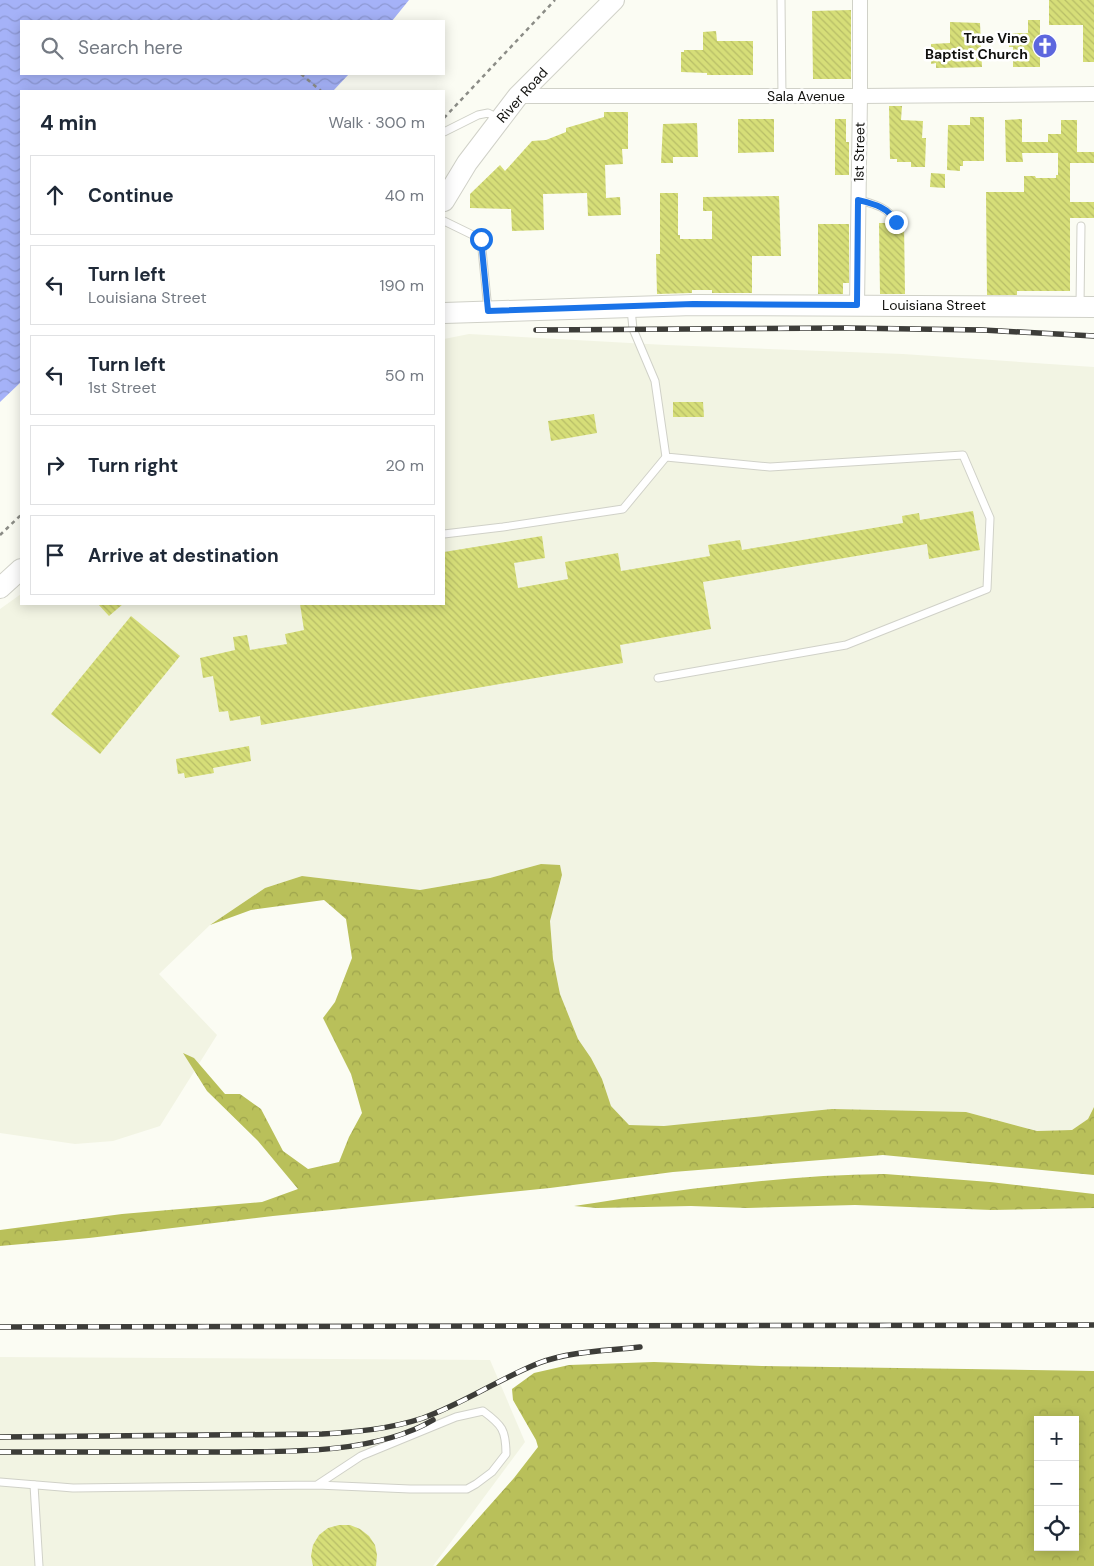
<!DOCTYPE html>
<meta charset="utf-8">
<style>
:root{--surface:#fff;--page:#f2f2f3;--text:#1f2937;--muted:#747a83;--line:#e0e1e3}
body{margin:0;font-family:"DM Sans",sans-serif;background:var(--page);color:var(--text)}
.controls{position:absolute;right:15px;bottom:15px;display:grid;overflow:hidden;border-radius:0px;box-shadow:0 2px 12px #0003}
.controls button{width:45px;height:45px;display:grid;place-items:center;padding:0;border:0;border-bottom:1px solid var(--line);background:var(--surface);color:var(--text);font:25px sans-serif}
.stop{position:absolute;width:15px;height:15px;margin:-11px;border:4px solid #1a73e8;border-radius:50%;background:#fff}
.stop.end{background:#1a73e8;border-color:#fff;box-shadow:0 1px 5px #0008}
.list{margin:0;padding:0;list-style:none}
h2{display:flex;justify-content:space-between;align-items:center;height:65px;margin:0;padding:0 20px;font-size:21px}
h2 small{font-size:16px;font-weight:400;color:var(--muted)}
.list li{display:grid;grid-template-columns:32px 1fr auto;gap:15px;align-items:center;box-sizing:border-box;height:80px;margin:0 10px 10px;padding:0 10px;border:1px solid var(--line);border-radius:0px}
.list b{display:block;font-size:19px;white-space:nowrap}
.list p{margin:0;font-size:16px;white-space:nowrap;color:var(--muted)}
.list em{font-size:16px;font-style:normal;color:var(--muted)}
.icon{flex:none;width:28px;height:28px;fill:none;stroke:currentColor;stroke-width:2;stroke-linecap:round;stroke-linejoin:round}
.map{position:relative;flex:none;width:1094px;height:1566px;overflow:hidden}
.search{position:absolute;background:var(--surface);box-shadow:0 2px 12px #0003;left:20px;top:20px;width:425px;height:55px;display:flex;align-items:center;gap:12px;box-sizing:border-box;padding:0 18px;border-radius:0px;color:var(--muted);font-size:19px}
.panel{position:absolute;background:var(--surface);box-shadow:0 2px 12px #0003;left:20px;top:90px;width:425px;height:515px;border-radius:0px}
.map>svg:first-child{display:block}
.built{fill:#f2f4e3}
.forest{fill:url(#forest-crowns);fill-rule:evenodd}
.water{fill:url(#water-waves)}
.building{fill:url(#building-back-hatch)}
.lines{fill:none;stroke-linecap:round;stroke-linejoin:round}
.lane-casing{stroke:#d0d1c8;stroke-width:9}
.street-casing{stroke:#d0d1c8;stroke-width:16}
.secondary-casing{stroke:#d0d1c8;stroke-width:22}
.path{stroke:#8b8c86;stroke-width:2.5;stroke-dasharray:4 4;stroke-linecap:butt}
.lane{stroke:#fff;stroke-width:7}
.street{stroke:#fff;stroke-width:14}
.secondary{stroke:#fff;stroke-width:20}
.rail-casing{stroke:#3d3d39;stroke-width:5.5}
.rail{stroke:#fff;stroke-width:4;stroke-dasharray:11;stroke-linecap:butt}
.route{stroke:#1a73e8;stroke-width:6}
.labels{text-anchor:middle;stroke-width:5;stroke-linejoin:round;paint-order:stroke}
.poi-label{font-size:14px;font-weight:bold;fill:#11110e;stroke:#fff;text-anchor:end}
.street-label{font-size:14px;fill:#11110e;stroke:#fff}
</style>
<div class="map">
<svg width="1094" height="1566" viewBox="0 0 1094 1566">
<defs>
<pattern id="forest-crowns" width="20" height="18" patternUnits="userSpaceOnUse" patternTransform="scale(1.25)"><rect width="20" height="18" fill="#b9c05a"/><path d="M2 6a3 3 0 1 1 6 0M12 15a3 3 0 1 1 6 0" fill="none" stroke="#9ea44d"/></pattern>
<pattern id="water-waves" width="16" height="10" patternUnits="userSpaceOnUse" patternTransform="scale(1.25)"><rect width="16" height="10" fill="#a5b2f8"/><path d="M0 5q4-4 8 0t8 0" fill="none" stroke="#8d98d3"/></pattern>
<pattern id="building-back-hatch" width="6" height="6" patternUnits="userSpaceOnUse" patternTransform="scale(1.25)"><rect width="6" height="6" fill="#d6de78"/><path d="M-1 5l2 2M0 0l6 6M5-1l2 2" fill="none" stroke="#b7bd67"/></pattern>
</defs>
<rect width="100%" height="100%" fill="#fbfcf3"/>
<!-- built -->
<g class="built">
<path d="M469 334 666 345 903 354 1094 367V1107L1088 1119 1072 1130 1037 1131 966 1112 664 1126 629 1125 611 1106 602 1079 591 1058 578 1039 560 994 553 959 550 920 562 875 541 864 490 878 420 890 302 876 265 888 210 925 159 974 217 1035 160 1126 113 1141 75 1144 0 1133V609L21 594V604H444V339Z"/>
<path d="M0 1357 490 1360 525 1442 433 1566H0Z"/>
</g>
<!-- forest -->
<g class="forest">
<path d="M541 864 560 865 562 875 550 921 553 959 560 994 578 1039 591 1058 602 1079 611 1106 629 1125 664 1126 832 1109 966 1112 1037 1131 1072 1130 1088 1119 1094 1107V1175L883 1155 673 1172 550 1188 273 1216 89 1238 0 1246V1230L122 1214 262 1202 298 1189 258 1141 207 1091 183 1053 194 1058 225 1094H240L261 1109 283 1151 308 1169 339 1162 349 1137 362 1113 351 1074 323 1018 335 1002 352 958 346 919 324 900 251 910 210 925 265 888 302 876 420 890 490 878Z"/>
<path d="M885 1174 990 1182 1094 1194V1208L992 1210 855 1205 747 1208 691 1206 597 1208 574 1206C677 1190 780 1175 885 1174Z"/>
<path d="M654 1362 762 1366 1094 1371V1566H436L514 1478 538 1447 536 1440 513 1400 512 1389 534 1373 569 1365ZM1038 1420H1075V1547H1038Z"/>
</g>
<!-- water -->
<path class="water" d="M0 0H409L392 21H21V74H349L333 91H21V382L0 402Z"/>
<!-- building -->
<g class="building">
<path d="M1049 0H1094V62H1083V25H1049Z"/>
<path d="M851 10V79H813L812 11Z"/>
<path d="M1028 20H1040V67H1013V47H1009V33H1028Z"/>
<path d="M950 22 980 23 982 67 936 68V63L931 64V44L950 43Z"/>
<path d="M716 31 717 41H753V75H707V73L681 72V52H684V50H703V32Z"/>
<path d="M889 106H902L901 120 923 121 922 138H926L925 167H911V162H897V159H890Z"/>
<path d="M604 112H628V149H622L623 164 605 165 606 198 620 197 621 215 588 216 587 193 543 194 544 230 512 231 511 209 470 208V194L500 165 505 171 532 141 546 140 566 132V128L604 117Z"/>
<path d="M970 117H984V161H963V166H960V171L947 170 948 125H970Z"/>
<path d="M738 119H774V152L738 153Z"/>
<path d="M835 119H846V142H849V175H835Z"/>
<path d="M1022 119V142H1048V134H1061V120H1077V152H1094V163H1070V202H1094V218H1070V291H1017V295H987L986 192H1024V176H1035L1036 178H1056V175H1058V153H1022L1023 162H1006L1005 120Z"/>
<path d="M697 123 698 157H673V163H661L663 124Z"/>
<path d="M931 173 945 174V188L930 187Z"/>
<path d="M660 193H678V235H680V239H712V211H703V197L779 196 781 256H752V293H712V290H692V293L657 294 656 254H660Z"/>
<path d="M879 223H891L896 227 899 226 901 223H904L905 294H880Z"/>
<path d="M818 224H849V283H843V294H818Z"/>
<path d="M673 402H703L704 417H673Z"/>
<path d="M594 414 597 433 551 441 548 421Z"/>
<path d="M973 511 980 550 929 559 927 544 703 582 711 629 620 645 623 663 261 725 260 716 230 721 228 711 219 712 213 676 203 678 200 658 235 650 233 637 247 635 250 650 287 644 285 634 304 630 300 604H444V552L542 536 545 558 514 563 518 588 568 579 565 562 618 553 621 571 710 556 708 545 740 540 742 550 903 523 902 516 919 513 920 520Z"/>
<path d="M98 604H123L109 616Z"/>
<path d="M131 616 180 656 100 754 51 714Z"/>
<path d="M249 746 251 761 213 768 214 773 185 778 184 773 178 774 176 759Z"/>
<path d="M339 1525H350L360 1529 369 1536 375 1545 377 1555 376 1566H313L311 1556 313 1545 319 1535 328 1528Z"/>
</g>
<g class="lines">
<defs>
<g id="lane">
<path d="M781 0 782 96"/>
<path d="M444 132 478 115 488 113 498 118"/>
<path d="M859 200C874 204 888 207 896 222"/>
<path d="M444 221 481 239 488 310"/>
<path d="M1080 306 1081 226"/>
<path d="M631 309 633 329 655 381 666 457 770 467 963 455 990 518 987 589 846 645 658 678"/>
<path d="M444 534 503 527 623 509 666 457"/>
<path d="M0 1482 73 1488 317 1485 410 1489H467L476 1484 492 1472 506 1454C506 1430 502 1425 483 1411L456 1417 361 1456 317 1485"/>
<path d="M34 1485 39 1566"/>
</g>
<g id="street">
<path d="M518 96H860L1094 94"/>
<path d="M857 305 860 96V0"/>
</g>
<g id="secondary">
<path d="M444 201 467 163 518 96 614 0"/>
<path d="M444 313 693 305 1094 307"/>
<path d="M0 588 21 569"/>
</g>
</defs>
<!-- lane casing -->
<use href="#lane" class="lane-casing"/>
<!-- street casing -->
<use href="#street" class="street-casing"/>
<!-- secondary casing -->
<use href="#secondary" class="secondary-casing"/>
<!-- path -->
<g class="path">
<path d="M301 74 321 91"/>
<path d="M444 118 555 0"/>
<path d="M0 535 21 515"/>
</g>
<!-- lane -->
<use href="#lane" class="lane"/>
<!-- street -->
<use href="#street" class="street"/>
<!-- secondary -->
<use href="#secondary" class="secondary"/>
<defs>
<g id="rail">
<path d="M536 330 846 328 983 330 1094 336"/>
<path d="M0 1327 1094 1325"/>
<path d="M0 1437 322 1434C356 1432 390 1429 423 1418 464 1403 499 1379 539 1363 571 1351 607 1351 640 1347"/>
<path d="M0 1452C65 1452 129 1452 194 1452 266 1451 369 1458 433 1420"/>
</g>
</defs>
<!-- rail casing -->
<use href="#rail" class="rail-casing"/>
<!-- rail -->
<use href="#rail" class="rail"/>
</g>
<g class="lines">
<!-- route -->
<path class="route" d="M481 239 488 311 693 304 857 305 858 200C874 204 888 207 896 222"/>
</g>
<!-- icons -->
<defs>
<symbol id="church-disc" viewBox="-11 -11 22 22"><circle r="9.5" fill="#5d67de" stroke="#fff"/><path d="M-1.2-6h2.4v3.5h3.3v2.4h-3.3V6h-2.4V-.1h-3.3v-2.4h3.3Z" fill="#fff"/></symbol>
</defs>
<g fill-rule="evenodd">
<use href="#church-disc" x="1031" y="32" width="28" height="28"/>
</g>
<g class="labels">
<!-- poi labels -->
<g class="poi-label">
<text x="1028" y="43">True Vine<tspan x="1028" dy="16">Baptist Church</tspan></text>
</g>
<!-- street labels -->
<g class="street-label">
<text transform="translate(522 95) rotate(-48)" y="5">River Road</text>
<text x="806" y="101">Sala Avenue</text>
<text transform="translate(859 152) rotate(-89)" y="5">1st Street</text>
<text x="934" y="310">Louisiana Street</text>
</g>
</g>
</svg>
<div class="controls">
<button>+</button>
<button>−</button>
<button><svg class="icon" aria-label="locate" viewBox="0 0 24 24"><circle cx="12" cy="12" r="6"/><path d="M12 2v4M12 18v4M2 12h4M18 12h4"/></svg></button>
</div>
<div class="stop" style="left:481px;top:239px"></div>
<div class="stop end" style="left:896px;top:222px"></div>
<div class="search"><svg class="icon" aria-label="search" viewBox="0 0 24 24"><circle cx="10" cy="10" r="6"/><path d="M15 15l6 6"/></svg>Search here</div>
<section class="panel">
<h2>4 min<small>Walk · 300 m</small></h2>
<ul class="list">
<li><svg class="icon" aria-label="ahead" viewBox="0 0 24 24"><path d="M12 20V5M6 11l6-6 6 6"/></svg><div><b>Continue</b></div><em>40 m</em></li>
<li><svg class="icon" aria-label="left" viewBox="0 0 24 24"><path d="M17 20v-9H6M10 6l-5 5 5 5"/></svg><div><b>Turn left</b><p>Louisiana Street</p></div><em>190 m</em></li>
<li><svg class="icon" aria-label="left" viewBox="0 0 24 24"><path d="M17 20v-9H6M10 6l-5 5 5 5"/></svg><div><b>Turn left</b><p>1st Street</p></div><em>50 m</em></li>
<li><svg class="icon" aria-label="right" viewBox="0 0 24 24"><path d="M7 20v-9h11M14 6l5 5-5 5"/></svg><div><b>Turn right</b></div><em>20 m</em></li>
<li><svg class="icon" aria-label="arrive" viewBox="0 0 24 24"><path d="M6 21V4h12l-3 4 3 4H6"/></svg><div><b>Arrive at destination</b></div></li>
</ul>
</section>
</div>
